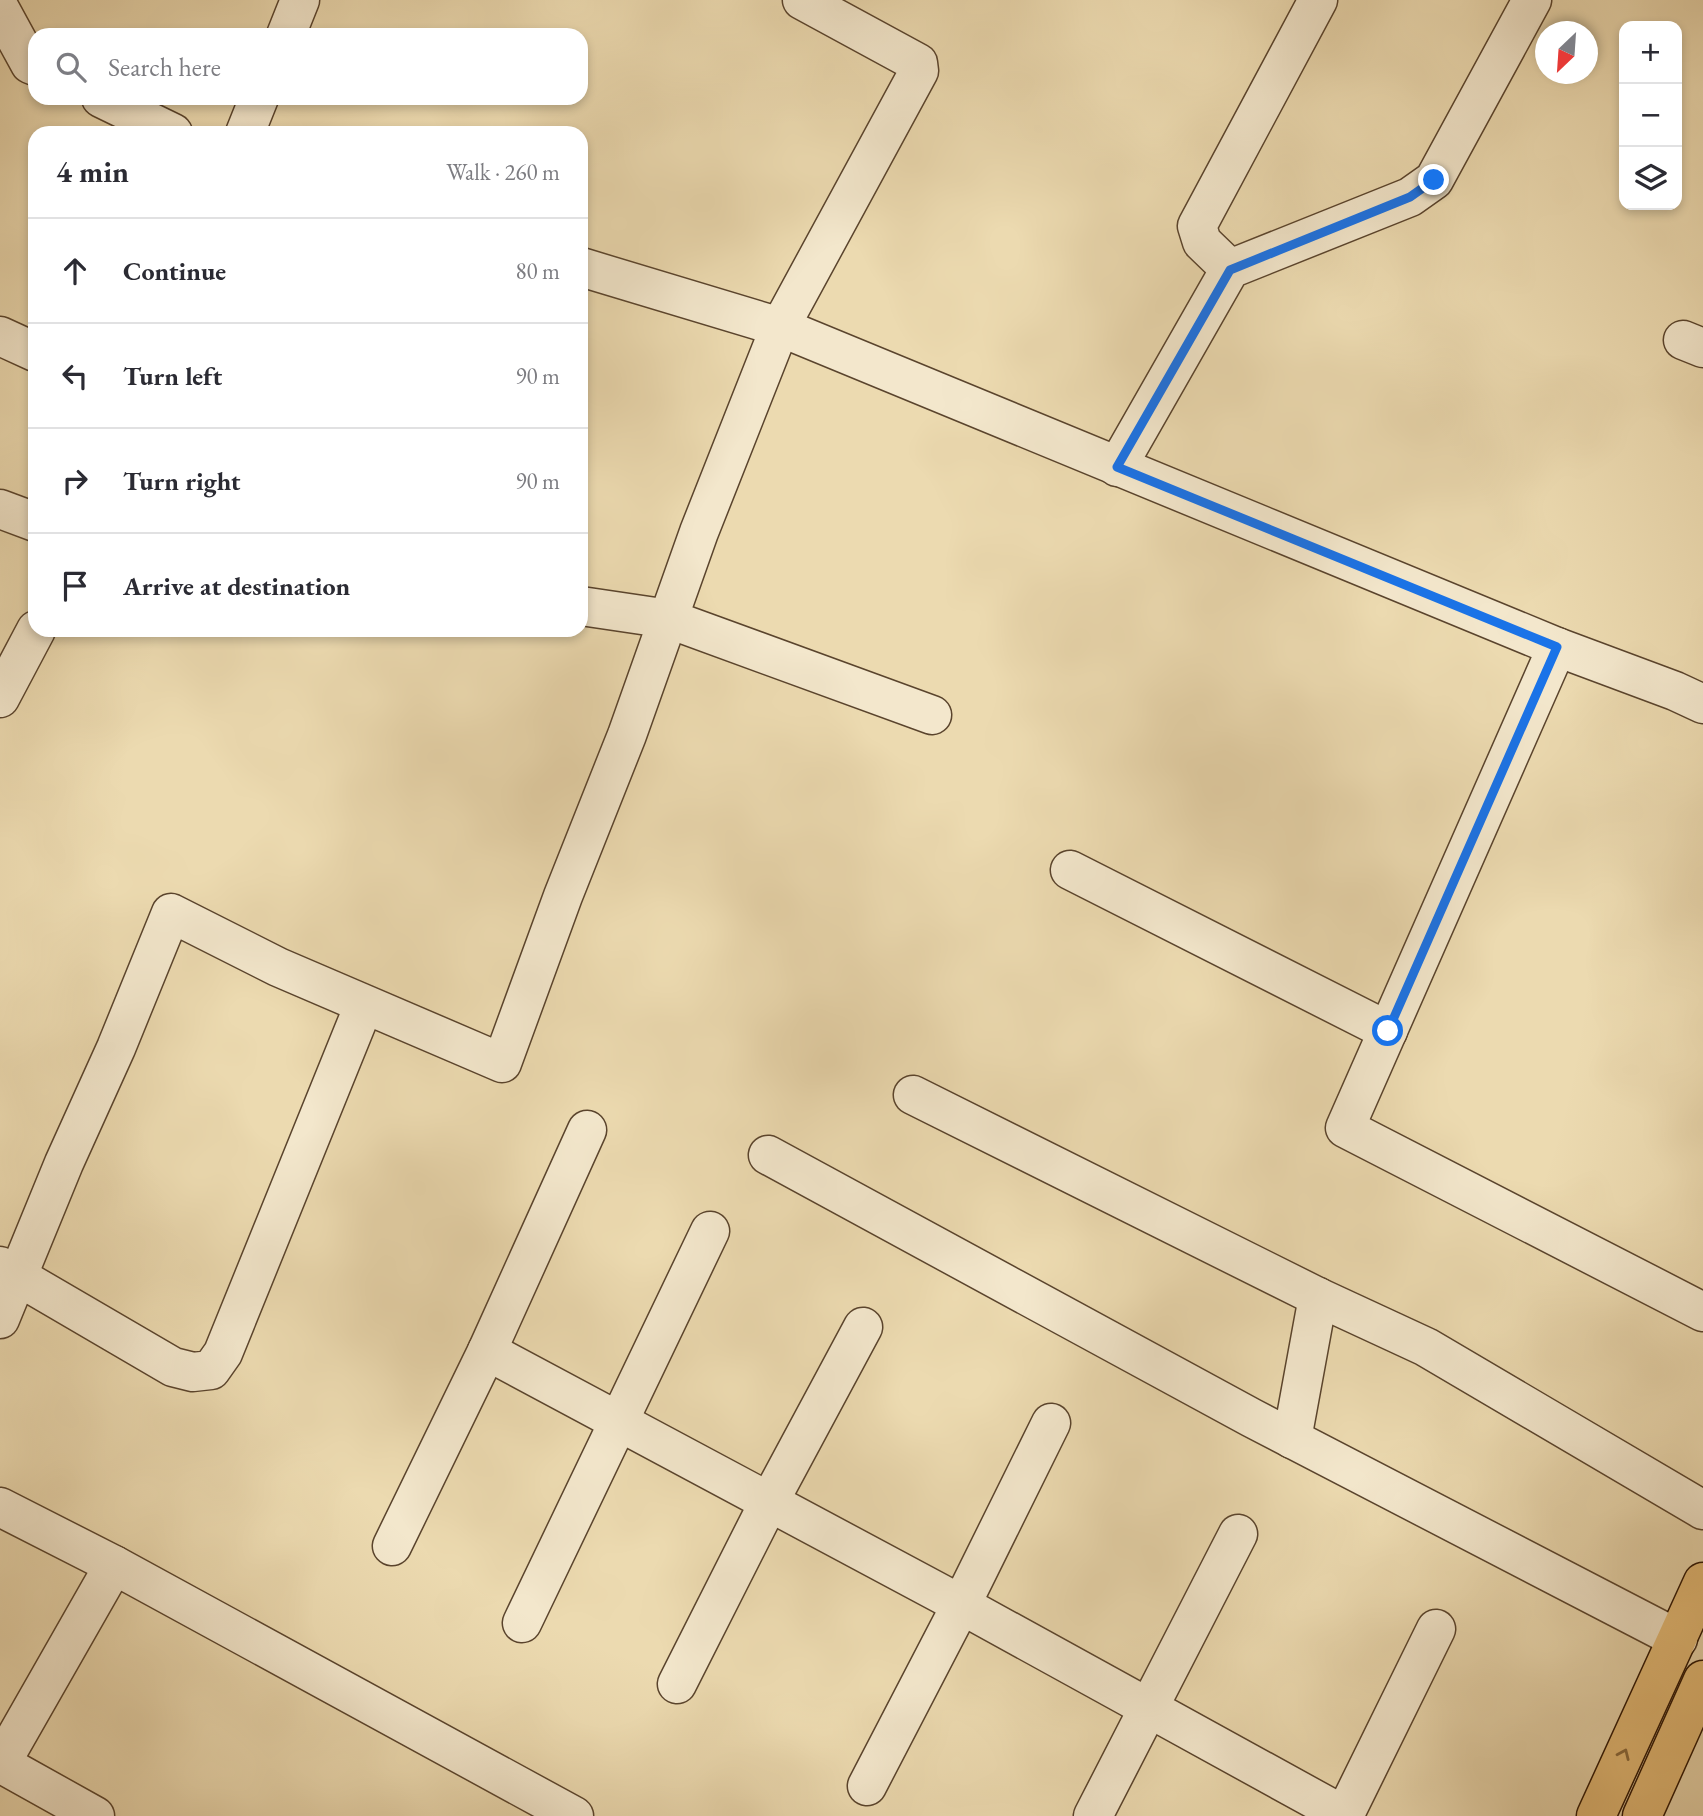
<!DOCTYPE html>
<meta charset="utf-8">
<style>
:root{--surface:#fff;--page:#f2f2f3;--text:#2b2b33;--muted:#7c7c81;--line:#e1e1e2}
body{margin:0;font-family:"EB Garamond",serif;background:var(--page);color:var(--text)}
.controls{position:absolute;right:21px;top:21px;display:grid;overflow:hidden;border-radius:14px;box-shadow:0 4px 10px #0003}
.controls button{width:63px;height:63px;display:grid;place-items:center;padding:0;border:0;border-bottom:2px solid var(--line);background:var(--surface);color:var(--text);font:35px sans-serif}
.compass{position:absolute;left:1535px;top:21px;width:63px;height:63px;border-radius:50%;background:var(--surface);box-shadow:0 4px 10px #0003;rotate:205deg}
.stop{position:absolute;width:21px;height:21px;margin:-16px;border:5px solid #1a73e8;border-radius:50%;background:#fff}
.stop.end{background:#1a73e8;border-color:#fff;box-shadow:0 2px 7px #0008}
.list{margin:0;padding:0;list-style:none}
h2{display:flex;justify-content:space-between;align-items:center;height:91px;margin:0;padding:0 28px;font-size:30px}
h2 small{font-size:23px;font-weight:400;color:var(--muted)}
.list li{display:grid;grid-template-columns:46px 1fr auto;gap:21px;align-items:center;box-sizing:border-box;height:105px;padding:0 28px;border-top:2px solid var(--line)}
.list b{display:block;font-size:26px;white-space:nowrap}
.list em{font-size:23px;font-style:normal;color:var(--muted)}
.icon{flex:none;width:38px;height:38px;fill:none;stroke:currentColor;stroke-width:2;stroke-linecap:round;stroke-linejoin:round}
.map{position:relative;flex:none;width:1703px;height:1816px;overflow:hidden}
.search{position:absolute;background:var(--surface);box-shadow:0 4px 10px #0003;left:28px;top:28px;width:560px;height:77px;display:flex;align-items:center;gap:18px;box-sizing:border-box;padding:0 24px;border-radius:21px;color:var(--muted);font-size:26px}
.panel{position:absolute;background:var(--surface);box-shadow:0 4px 10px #0003;left:28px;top:126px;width:560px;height:511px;border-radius:21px}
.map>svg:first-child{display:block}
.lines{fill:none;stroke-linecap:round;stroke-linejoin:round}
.minor-casing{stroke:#5a442d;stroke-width:41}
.major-casing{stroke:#2a1201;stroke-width:41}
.minor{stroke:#f3e7cc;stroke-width:38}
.major{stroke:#e6bd78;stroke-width:38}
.oneway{stroke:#88683c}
.route{stroke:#1a73e8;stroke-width:9}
</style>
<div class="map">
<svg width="1703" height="1816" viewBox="0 0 1703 1816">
<rect width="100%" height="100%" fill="#ecdab0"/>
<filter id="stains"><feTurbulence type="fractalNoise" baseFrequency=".00286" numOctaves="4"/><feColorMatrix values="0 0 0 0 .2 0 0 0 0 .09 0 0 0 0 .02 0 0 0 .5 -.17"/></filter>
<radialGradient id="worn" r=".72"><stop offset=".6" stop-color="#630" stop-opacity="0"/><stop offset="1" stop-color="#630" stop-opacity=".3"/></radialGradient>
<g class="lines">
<defs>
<g id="minor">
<path d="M0 9 30 64 35 66"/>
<path d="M286 35 300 0"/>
<path d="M101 98 173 133"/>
<path d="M245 133 259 98"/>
<path d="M581 267 780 327 1557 647 1675 691 1703 704"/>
<path d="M1230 269 1202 242 1197 226 1318 0"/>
<path d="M0 336 35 352"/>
<path d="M1683 340 1703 348"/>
<path d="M1117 467 1230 269 1410 197 1434 180 1532 0"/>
<path d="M0 509 35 522"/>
<path d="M581 606 669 619 932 715"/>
<path d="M1557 647 1345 1128 1703 1312"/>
<path d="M0 698 36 630"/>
<path d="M1070 870 1388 1031"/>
<path d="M913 1095 1318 1297 1426 1347 1703 1510"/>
<path d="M768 1155 1252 1418 1678 1639"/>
<path d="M0 1266 173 1367 193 1372 211 1370 223 1353 364 1005"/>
<path d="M0 1319 64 1163 116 1048 171 913 278 967 502 1063 563 896 627 735 699 532 780 327 919 71 918 63 802 0"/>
<path d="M487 1351 947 1597 1345 1816"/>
<path d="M1292 1439 1318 1297"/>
<path d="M0 1507 114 1565 574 1816"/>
<path d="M392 1546 487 1351 587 1130"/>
<path d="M522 1623 710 1231"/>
<path d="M677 1684 769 1502 863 1327"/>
<path d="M0 1763 95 1816"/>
<path d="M1 1763 114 1565"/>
<path d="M867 1786 961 1605 1051 1423"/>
<path d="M1093 1816 1238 1534"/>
<path d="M1344 1816 1436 1629"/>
</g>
<g id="major">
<path d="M1596 1816 1703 1582"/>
<path d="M1642 1816 1703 1680"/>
</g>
</defs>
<!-- minor casing -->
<use href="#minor" class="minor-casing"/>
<!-- major casing -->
<use href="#major" class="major-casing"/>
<!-- minor -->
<use href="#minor" class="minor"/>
<!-- major -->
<use href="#major" class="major"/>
</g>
<!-- one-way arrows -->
<defs><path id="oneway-chevron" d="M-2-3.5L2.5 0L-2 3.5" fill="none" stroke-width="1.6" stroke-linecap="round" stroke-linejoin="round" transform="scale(1.75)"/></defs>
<use class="oneway" href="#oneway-chevron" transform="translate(1624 1754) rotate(-66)"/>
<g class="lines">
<!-- route -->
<path class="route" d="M1388 1031 1557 647 1117 467 1230 270 1410 197 1434 180"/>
</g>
<rect width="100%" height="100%" filter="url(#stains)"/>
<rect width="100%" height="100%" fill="url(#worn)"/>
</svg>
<div class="controls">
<button>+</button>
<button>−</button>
<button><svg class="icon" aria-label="layers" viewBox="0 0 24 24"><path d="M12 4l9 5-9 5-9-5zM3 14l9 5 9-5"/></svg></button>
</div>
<svg class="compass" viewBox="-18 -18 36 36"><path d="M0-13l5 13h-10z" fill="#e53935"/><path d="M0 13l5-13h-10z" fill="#7c7c81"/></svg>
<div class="stop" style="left:1388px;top:1031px"></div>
<div class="stop end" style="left:1434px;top:180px"></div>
<div class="search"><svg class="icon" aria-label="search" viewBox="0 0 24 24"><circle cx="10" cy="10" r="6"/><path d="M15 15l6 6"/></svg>Search here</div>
<section class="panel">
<h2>4 min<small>Walk · 260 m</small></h2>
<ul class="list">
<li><svg class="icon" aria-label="ahead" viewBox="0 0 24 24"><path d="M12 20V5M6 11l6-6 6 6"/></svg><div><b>Continue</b></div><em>80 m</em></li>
<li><svg class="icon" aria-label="left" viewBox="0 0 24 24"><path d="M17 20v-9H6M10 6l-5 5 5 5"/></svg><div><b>Turn left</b></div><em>90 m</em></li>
<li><svg class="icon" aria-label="right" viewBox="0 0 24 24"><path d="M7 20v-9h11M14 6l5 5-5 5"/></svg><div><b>Turn right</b></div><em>90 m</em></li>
<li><svg class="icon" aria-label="arrive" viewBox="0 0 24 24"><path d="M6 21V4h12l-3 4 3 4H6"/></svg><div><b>Arrive at destination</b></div></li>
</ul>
</section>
</div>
